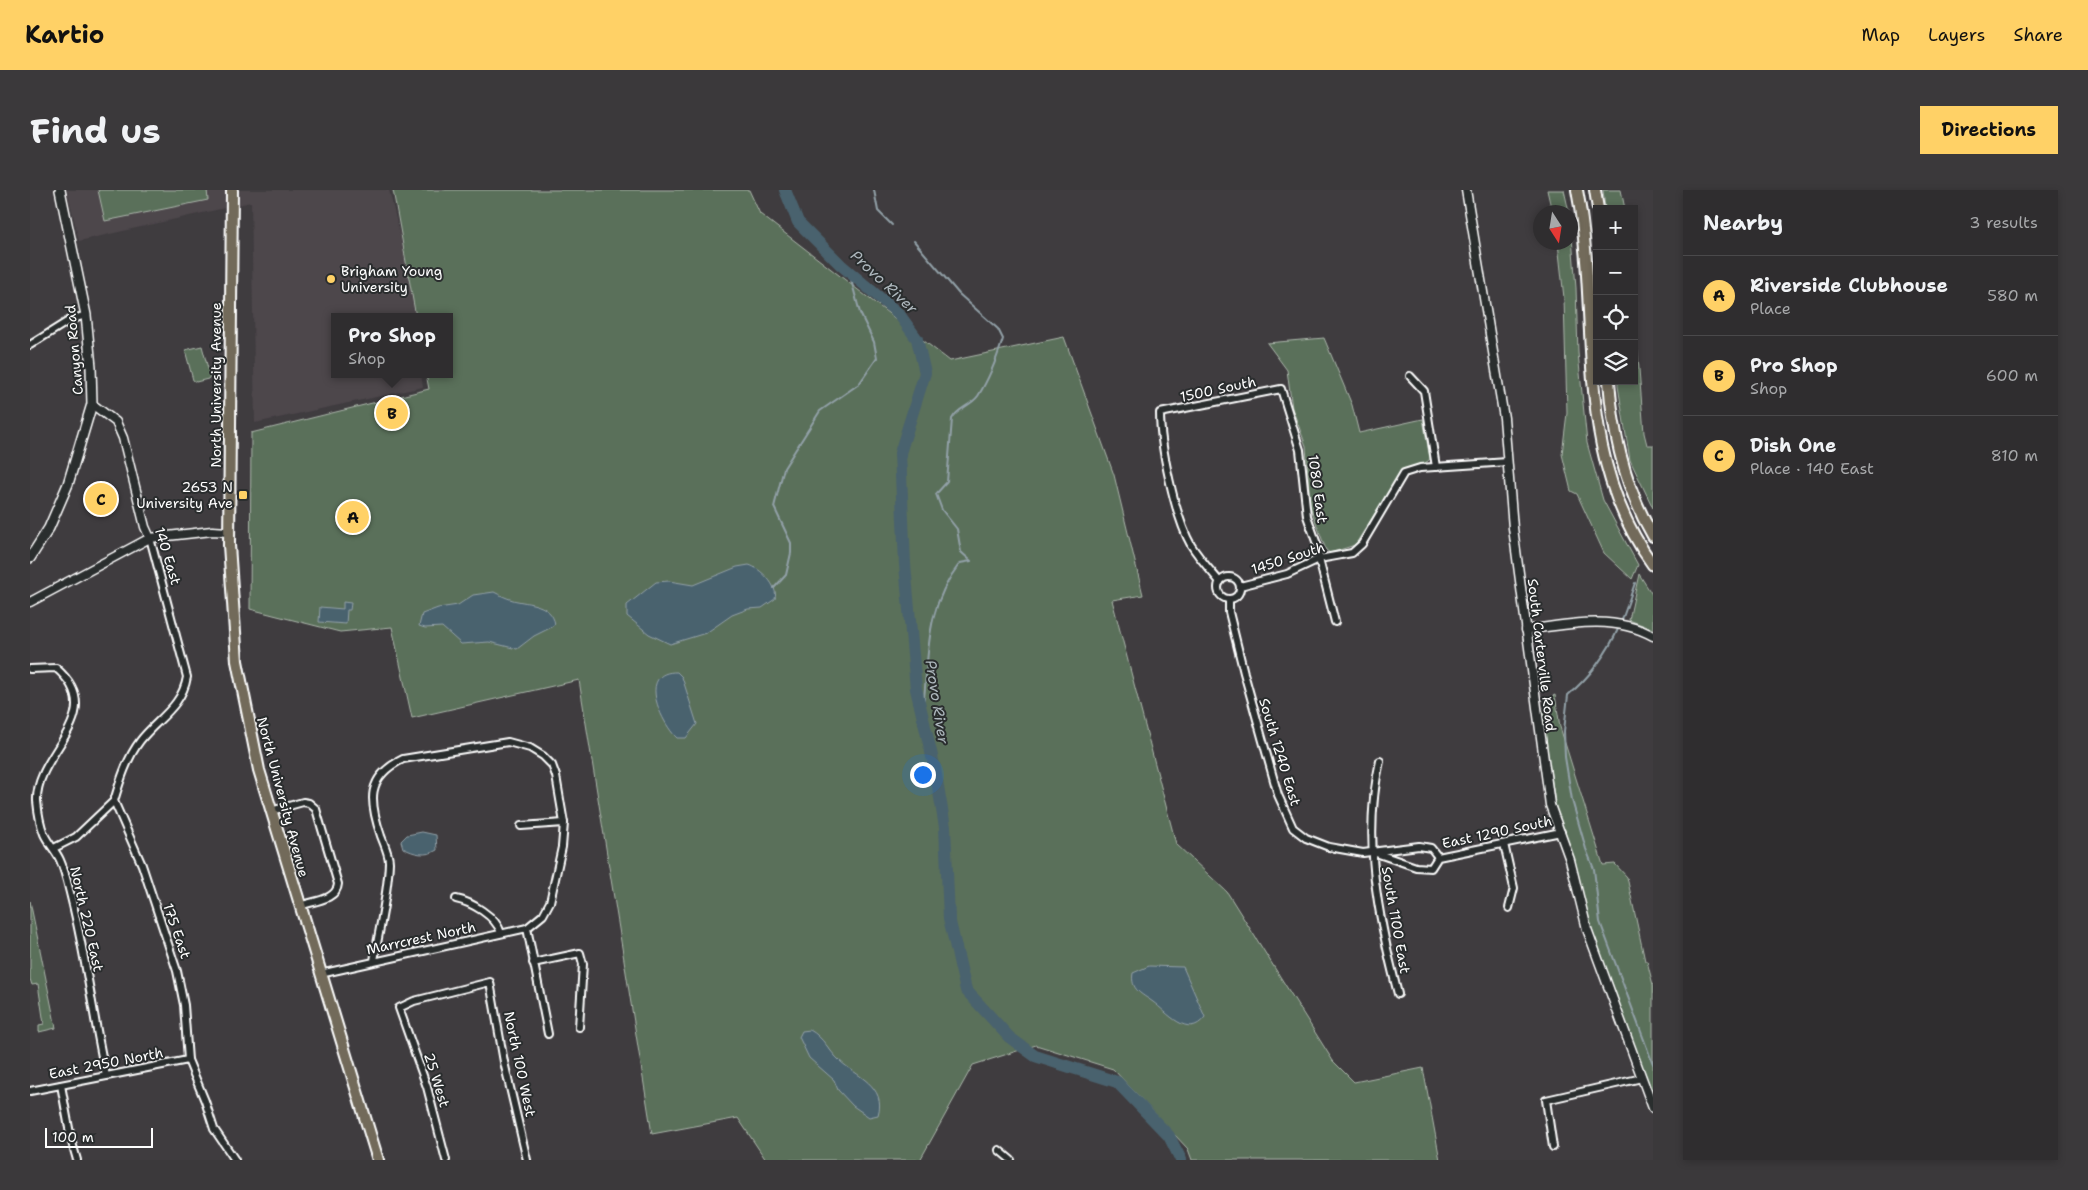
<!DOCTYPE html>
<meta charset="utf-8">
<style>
:root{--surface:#2f2d2f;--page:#3b393b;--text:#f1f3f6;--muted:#a7a8aa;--line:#4a494b;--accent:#ffd166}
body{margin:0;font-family:"Shantell Sans",sans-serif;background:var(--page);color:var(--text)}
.controls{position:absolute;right:15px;top:15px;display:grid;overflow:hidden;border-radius:0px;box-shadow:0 2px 8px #0003}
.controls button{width:45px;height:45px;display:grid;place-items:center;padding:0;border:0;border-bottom:1px solid var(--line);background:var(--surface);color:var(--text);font:25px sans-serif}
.compass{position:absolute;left:1503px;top:15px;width:45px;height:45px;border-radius:50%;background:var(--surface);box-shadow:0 2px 8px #0003;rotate:168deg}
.scale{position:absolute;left:15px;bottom:12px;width:108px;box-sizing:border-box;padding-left:5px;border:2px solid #fff;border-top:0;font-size:14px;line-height:18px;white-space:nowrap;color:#fff;-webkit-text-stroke:4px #2a2d2e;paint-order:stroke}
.you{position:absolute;left:892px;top:584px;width:18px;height:18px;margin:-12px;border:4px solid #fff;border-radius:50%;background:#1a73e8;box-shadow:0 0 0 8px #1a73e833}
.badge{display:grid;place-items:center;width:32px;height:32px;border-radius:50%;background:var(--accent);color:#111;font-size:16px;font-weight:700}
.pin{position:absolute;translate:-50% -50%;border:2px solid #fff;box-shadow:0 1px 5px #0006}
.popup{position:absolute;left:301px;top:123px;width:122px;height:65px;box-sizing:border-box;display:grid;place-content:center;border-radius:0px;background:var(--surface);filter:drop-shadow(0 1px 4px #0005);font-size:16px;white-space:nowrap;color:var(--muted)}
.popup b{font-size:19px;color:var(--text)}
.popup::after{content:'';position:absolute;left:50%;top:100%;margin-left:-10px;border:10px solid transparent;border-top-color:var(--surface)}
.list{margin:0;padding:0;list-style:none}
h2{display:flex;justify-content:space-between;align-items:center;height:65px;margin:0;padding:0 20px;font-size:21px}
h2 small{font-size:16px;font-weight:400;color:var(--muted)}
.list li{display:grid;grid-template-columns:32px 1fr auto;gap:15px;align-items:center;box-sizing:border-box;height:80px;padding:0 20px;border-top:1px solid var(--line)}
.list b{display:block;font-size:19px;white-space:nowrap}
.list p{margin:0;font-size:16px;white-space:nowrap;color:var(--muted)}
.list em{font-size:16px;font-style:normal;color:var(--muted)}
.icon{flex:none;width:28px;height:28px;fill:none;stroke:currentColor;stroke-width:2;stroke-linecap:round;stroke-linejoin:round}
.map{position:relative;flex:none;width:1623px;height:970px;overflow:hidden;border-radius:0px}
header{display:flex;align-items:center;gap:30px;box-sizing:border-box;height:70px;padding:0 25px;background:var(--accent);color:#111}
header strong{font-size:24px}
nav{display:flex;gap:28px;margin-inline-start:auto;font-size:18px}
.intro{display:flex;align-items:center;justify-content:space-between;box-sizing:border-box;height:120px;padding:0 30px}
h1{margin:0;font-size:35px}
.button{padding:12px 22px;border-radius:0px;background:var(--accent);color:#111;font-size:18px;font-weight:700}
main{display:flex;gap:30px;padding:0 30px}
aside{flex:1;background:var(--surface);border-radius:0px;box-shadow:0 2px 8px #0003}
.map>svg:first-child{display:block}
.built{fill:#4d464b}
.green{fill:#5a6f5a;stroke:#acb7ac}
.water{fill:#4a626e;stroke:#92a1a8}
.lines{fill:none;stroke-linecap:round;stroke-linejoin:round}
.stream{stroke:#92a1a8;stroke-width:2}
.river{stroke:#4a626e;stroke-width:12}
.minor-casing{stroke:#fff;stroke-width:10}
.tertiary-casing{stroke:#fff;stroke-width:11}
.secondary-casing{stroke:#fff;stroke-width:12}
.primary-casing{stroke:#fff;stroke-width:14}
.trunk-casing{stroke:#fff;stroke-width:14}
.minor{stroke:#2a2d2e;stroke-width:6}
.tertiary{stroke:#2a2d2e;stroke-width:8}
.secondary{stroke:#2a2d2e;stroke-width:9}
.primary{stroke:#726b5a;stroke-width:10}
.trunk{stroke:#726b5a;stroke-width:10}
.poi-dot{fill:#ffd166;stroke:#2a2d2e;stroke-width:2}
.labels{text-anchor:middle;stroke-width:4;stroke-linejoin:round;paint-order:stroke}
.poi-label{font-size:14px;fill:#fff;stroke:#2a2d2e;text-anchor:start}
.street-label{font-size:14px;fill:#fff;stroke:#2a2d2e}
.water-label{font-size:15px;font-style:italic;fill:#aeb8be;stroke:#2a2d2e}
</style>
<header>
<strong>Kartio</strong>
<nav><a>Map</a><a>Layers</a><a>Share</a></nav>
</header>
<div class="intro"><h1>Find us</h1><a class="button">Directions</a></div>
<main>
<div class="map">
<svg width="1623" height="970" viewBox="0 0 1623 970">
<rect width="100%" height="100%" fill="#3f3c3f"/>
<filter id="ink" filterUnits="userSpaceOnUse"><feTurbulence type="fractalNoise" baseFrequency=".02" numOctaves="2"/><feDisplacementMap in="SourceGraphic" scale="10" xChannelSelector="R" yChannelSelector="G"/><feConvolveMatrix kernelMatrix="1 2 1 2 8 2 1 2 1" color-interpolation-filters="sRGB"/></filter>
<g filter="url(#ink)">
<!-- built -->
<path class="built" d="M37 0H359L390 127H304V184H391L393 197 225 233 221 12 49 51Z"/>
<!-- green -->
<g class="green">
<path d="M68 0H177L178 10 75 31Z"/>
<path d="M363 0H719L730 24 920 171 1034 147 1084 285 1113 405 1082 410 1146 654 1197 702 1303 871 1324 892 1393 878 1410 970H1162L1158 959 1083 879 1006 855 943 875 890 970H736L708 928 622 944 549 490 382 528 362 437 310 442 220 419 221 243 399 199 396 184H420V127H386Z"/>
<path d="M1517 0H1534L1539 22H1522Z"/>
<path d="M1573 0H1591L1595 19H1575Z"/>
<path d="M1541 35 1546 98 1548 163 1557 253 1573 310 1608 375 1602 389 1574 363 1547 304 1541 301 1532 264 1537 223 1534 108 1528 53 1540 52Z"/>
<path d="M1604 115 1614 243 1617 255H1623V318L1600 270 1588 196V191H1604Z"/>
<path d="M1294 148 1322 215 1329 243 1393 229 1400 269C1393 277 1379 277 1370 284L1325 355 1300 363 1296 360 1280 316 1276 256 1262 218 1257 180 1237 153Z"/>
<path d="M172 156 180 186 178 189 166 192 163 190 155 160Z"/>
<path d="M1609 384 1623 406V439L1599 430Z"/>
<path d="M1525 505 1530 537 1573 675 1585 674 1597 687 1615 771H1617L1623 795V908L1559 734 1548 683 1526 618 1512 527 1518 508Z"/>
<path d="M0 711 26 838 9 842V835L14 834 8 794 2 795 0 789Z"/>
</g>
<!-- water -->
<g class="water">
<path d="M719 375C730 378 749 396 745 409L732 418 718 419 702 425 676 443 640 454 619 444 597 426V415L626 392 639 391 663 395 707 377Z"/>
<path d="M464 402C470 405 476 408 483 410 498 414 521 413 525 434L520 438 504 446 487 459 459 452 431 454 412 437 395 438 389 436 392 424 408 418 428 415 443 405Z"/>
<path d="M313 412 321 413 320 420H317L316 434 289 432 290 417 313 419Z"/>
<path d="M647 482 652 487 667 534 656 548H647C632 534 606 481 647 482Z"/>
<path d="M392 642 406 645 407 660C396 667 384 664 373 658L371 651 377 645Z"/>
<path d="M1119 776 1153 777 1175 827C1158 850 1137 822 1123 812 1112 804 1100 800 1103 783Z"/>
<path d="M780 840C793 847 799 861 810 871 826 886 857 896 848 925L839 927 823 916 808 900 804 890 779 868 769 847 772 841Z"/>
</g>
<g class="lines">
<!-- stream -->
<g class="stream">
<path d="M844 0 848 21 862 35"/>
<path d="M884 51 929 104 968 139 973 149C967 168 959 189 948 206 941 216 927 218 922 229L917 292 906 304 912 320 927 339 931 362 941 371 930 373C892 422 900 470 892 526"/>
<path d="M744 398 756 385 761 363V353L744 317 754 278 790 221 829 194 847 168 844 152 830 123 819 82"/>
<path d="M1591 433 1605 393"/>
<path d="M1589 437C1577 464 1561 486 1538 505L1534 541 1535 567 1542 610 1556 659 1564 679 1570 732 1623 874"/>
</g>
<!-- river -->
<path class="river" d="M755 0 768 32 811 75 869 124 887 149 895 183 870 263 875 374 886 499 905 579 915 637 919 728 936 800 979 847 1005 866 1087 892 1139 946 1151 970"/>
<defs>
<g id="minor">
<path d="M0 155 40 130 56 125"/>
<path d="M1380 186 1394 201 1406 277"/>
<path d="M120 348 157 487C152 517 127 529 110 551 97 568 90 591 84 611L112 675 147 781 154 815 158 870 175 911 184 939 205 970"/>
<circle cx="1199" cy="398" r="11"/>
<path d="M1190 392C1180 380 1169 368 1161 355 1145 327 1130 255 1130 223L1251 199 1270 260 1277 326 1288 357 1289 369 1305 432"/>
<path d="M1210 396 1257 384 1289 369 1322 363 1332 354 1374 283 1390 278 1478 272"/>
<path d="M1199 409V422L1214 483 1248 605 1263 638 1276 648 1299 657 1333 663 1389 656 1401 658 1408 667"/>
<path d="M0 479 26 478C81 525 5 562 7 611 8 622 10 634 14 644 18 653 26 661 30 670 35 681 38 695 41 707 56 766 63 827 76 886"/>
<path d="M1350 571C1332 649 1348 727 1368 804"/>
<path d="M241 621 273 612 279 613 286 619 308 694C307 710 283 711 269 716"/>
<path d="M491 636 534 633"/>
<path d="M1474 654 1484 698 1479 718"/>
<path d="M24 658 46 647 84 611"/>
<path d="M1343 662 1386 677 1401 678 1408 667 1531 642"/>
<path d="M426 709C441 712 466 726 471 743"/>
<path d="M497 738 518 844"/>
<path d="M503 773 550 763 553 774 549 837"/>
<path d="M290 784 497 738 513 725 520 712 532 657 534 633 526 586 522 575 513 566 500 558 478 552 373 569C336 587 339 611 351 646 354 654 359 664 359 672 358 705 349 739 344 771"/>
<path d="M31 895 41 949 47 970"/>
<path d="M0 901 158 870"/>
<path d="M1523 957 1516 910 1612 888"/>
<path d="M969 960 981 970"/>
<path d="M416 970 397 897 369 818 384 811 460 792 474 872 497 970"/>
</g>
<g id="tertiary">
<path d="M1436 0 1474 228 1483 338 1520 615 1540 670 1557 739 1623 918"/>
<path d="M62 214 86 232 93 248 115 337 120 348"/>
<path d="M0 412 120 348 182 341 199 342"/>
<path d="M1496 440C1538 434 1584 424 1623 446"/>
</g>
<path id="secondary" d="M0 368 19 338 38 294 62 214 61 177 56 125 30 0"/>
<g id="primary">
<path d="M1547 0C1572 129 1540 261 1623 375"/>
<path d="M1565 0 1568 19"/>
<path d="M1579 191C1583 246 1595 298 1623 346"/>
</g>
<path id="trunk" d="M202 0 199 355 207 471 229 580 348 970"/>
</defs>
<!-- minor casing -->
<use href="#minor" class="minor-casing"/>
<!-- tertiary casing -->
<use href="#tertiary" class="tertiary-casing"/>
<!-- secondary casing -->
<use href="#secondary" class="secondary-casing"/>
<!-- primary casing -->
<use href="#primary" class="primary-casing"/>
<!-- trunk casing -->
<use href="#trunk" class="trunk-casing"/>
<!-- minor -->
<use href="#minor" class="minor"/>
<!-- tertiary -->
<use href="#tertiary" class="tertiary"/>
<!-- secondary -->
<use href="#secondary" class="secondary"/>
<!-- primary -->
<use href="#primary" class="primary"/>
<!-- trunk -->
<use href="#trunk" class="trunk"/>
</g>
</g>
<!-- markers -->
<g class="poi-dot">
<circle cx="301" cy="89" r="5"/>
<rect x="208" y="300" width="10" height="10" rx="2.5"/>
</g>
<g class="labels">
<!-- poi labels -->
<g class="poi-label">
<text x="311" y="86">Brigham Young<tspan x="311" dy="16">University</tspan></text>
<text x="203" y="302" text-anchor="end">2653 N<tspan x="203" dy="16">University Ave</tspan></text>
</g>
<!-- street labels -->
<g class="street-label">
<text transform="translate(44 160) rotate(-95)" y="5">Canyon Road</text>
<text transform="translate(186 195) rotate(-90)" y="5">North University Avenue</text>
<text transform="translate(1188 199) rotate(-12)" y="5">1500 South</text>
<text transform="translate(1288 299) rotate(82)" y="5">1080 East</text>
<text transform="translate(138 366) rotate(73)" y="5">140 East</text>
<text transform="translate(1258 368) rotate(-18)" y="5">1450 South</text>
<text transform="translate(1512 465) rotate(83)" y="5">South Carterville Road</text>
<text transform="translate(1250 562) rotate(73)" y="5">South 1240 East</text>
<text transform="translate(253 607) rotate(75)" y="5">North University Avenue</text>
<text transform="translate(1467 642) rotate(-12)" y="5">East 1290 South</text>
<text transform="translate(57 729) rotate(77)" y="5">North 220 East</text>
<text transform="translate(1366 730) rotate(80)" y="5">South 1100 East</text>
<text transform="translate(147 741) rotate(71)" y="5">175 East</text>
<text transform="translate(391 748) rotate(-12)" y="5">Marrcrest North</text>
<text transform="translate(76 873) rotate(-11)" y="5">East 2950 North</text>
<text transform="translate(490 874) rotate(78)" y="5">North 100 West</text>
<text transform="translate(407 890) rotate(73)" y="5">25 West</text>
</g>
<!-- water labels -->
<g class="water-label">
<text transform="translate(854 92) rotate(43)" y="5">Provo River</text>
<text transform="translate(907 512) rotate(81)" y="5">Provo River</text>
</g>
</g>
</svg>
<div class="controls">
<button>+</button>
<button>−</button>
<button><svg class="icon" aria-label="locate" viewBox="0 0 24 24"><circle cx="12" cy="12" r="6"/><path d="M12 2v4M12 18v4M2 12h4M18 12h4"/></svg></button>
<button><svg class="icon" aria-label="layers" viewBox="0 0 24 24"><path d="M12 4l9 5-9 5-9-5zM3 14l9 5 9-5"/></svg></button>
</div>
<svg class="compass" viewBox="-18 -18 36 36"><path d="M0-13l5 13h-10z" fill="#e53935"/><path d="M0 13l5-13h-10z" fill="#a7a8aa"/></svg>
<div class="scale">100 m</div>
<div class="you"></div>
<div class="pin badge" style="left:323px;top:327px">A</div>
<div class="pin badge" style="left:362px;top:223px">B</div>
<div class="popup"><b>Pro Shop</b>Shop</div>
<div class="pin badge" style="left:71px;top:309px">C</div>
</div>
<aside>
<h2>Nearby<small>3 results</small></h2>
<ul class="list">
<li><span class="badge">A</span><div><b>Riverside Clubhouse</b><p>Place</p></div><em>580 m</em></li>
<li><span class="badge">B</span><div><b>Pro Shop</b><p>Shop</p></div><em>600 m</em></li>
<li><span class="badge">C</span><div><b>Dish One</b><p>Place · 140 East</p></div><em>810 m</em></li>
</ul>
</aside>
</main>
